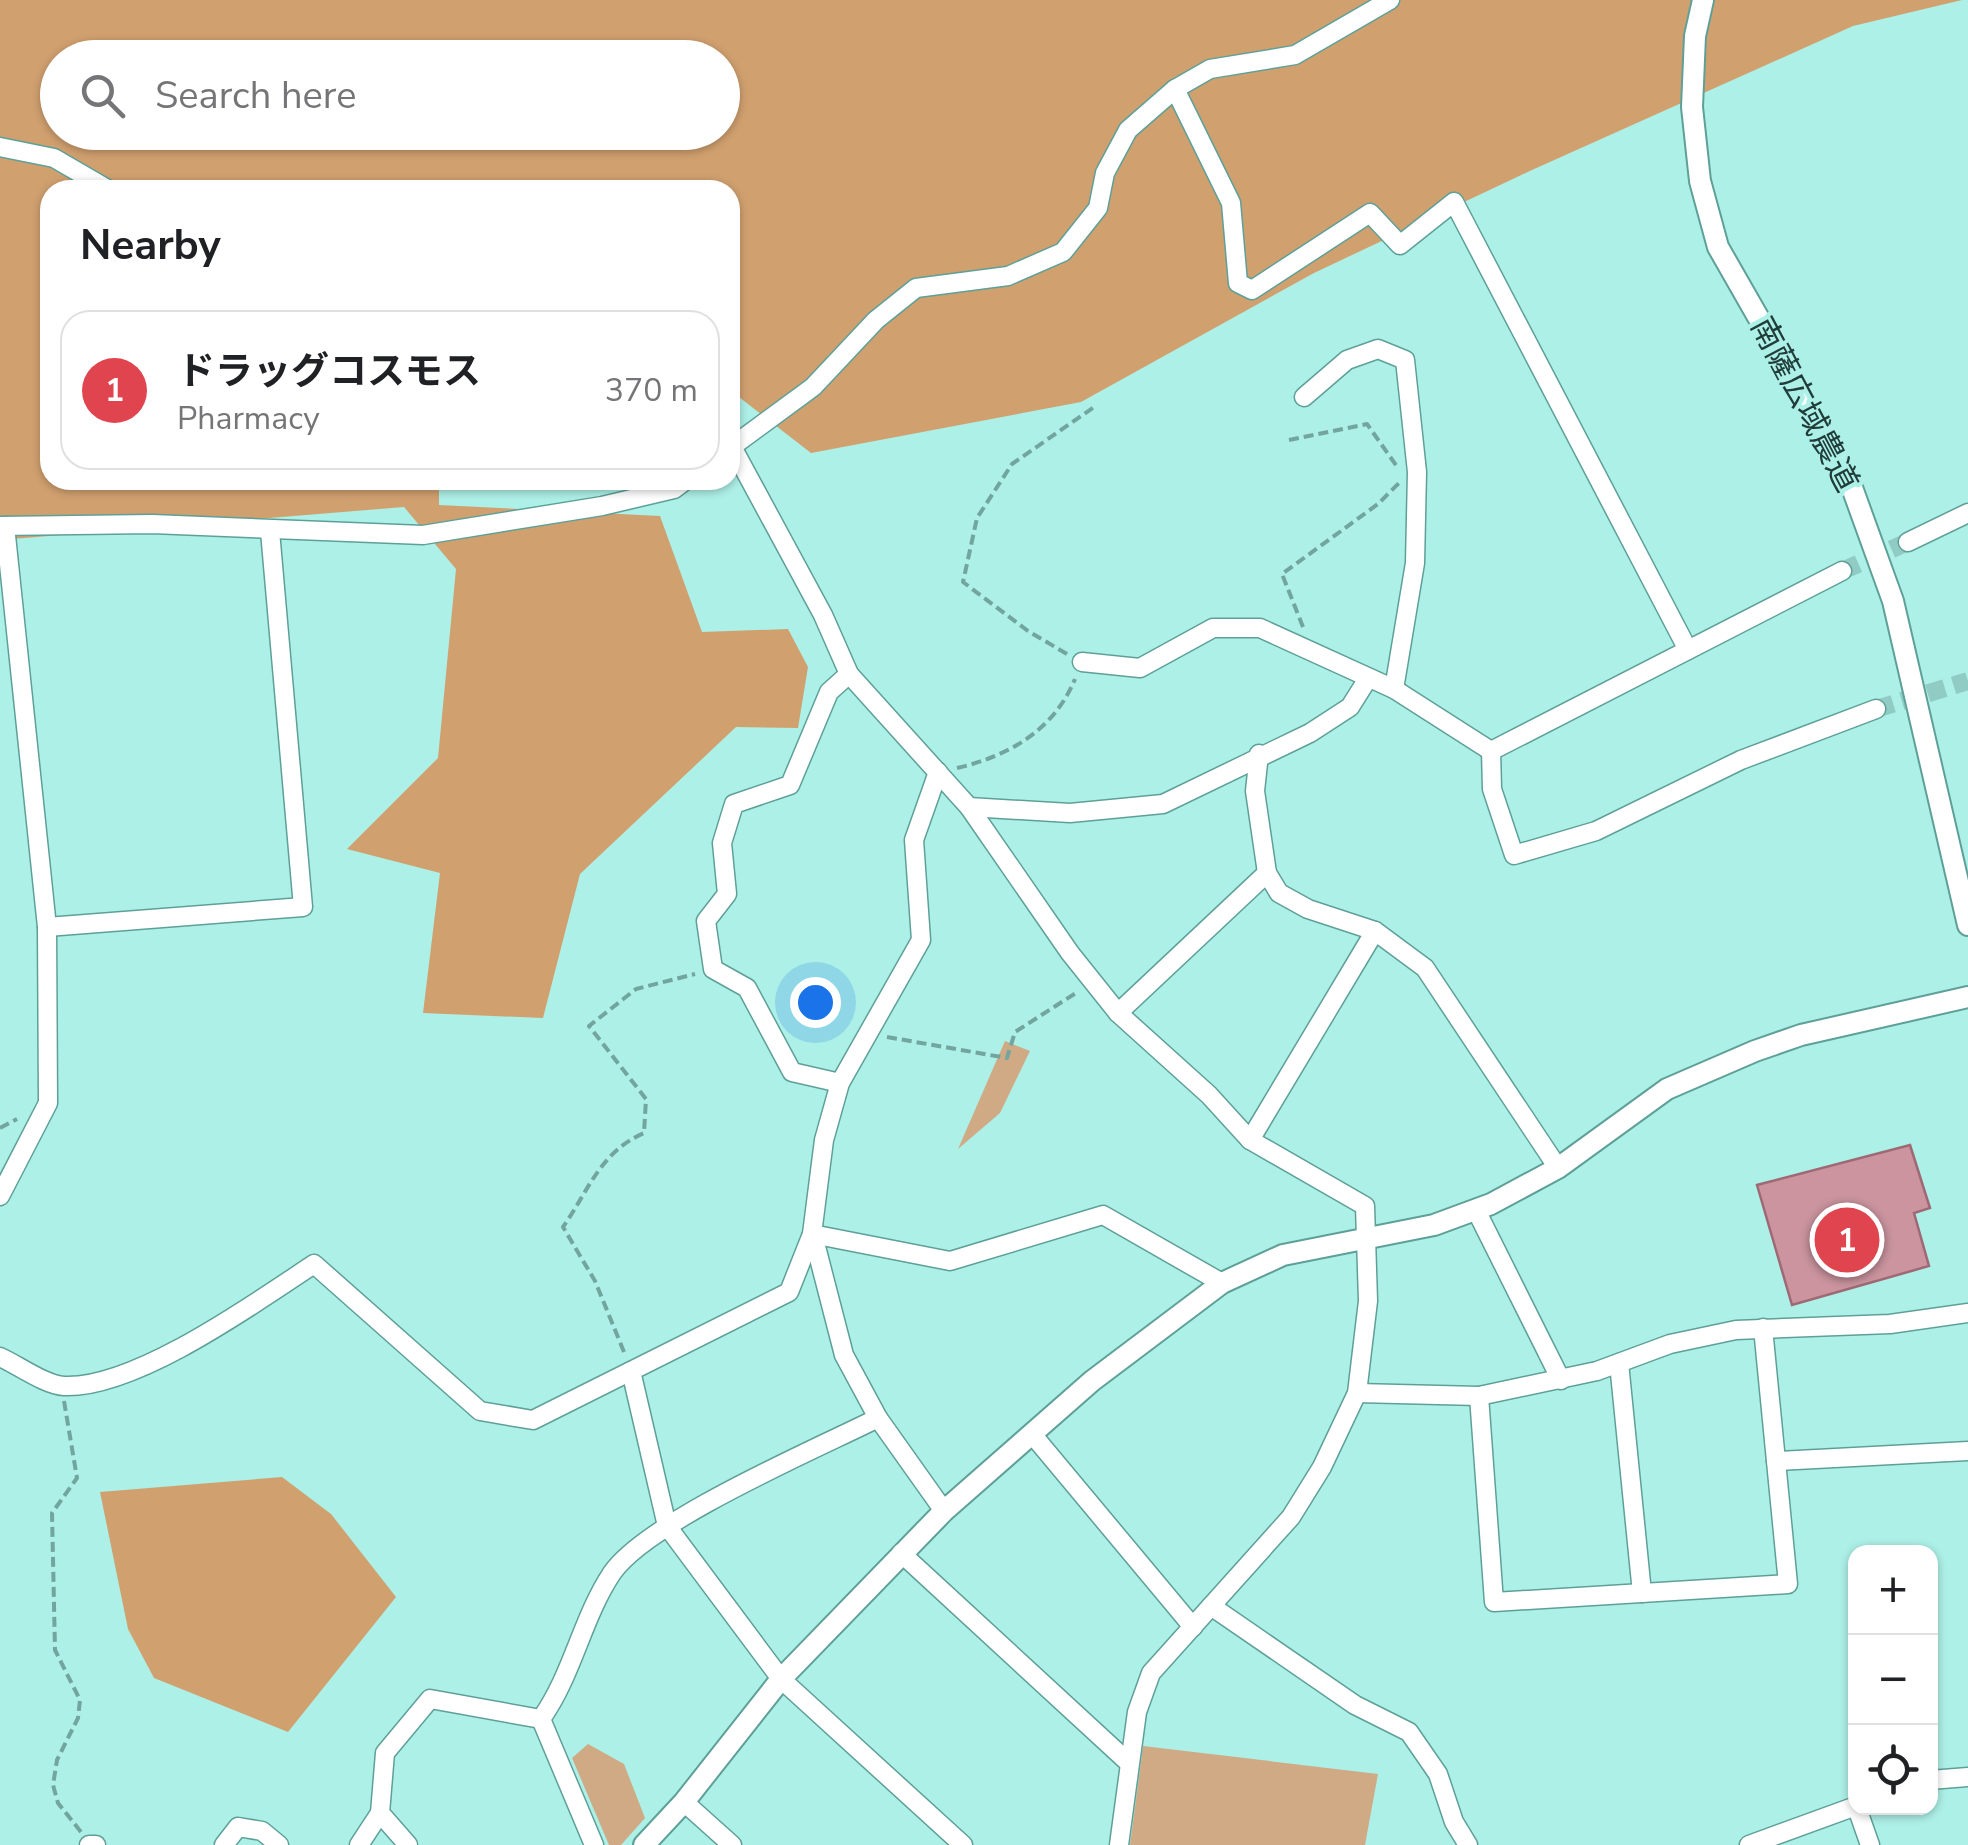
<!DOCTYPE html>
<meta charset="utf-8">
<style>
:root{--surface:#fff;--page:#f2f2f2;--text:#202124;--muted:#757577;--line:#e0e0e0;--accent:#b45309}
body{margin:0;font-family:"Nunito Sans","Noto Sans JP",sans-serif;background:var(--page);color:var(--text)}
.controls{position:absolute;right:30px;bottom:30px;display:grid;overflow:hidden;border-radius:20px;box-shadow:0 2px 8px #0004}
.controls button{width:90px;height:90px;display:grid;place-items:center;padding:0;border:0;border-bottom:2px solid var(--line);background:var(--surface);color:var(--text);font:50px sans-serif}
.you{position:absolute;left:815px;top:1002px;width:35px;height:35px;margin:-25px;border:8px solid #fff;border-radius:50%;background:#1a73e8;box-shadow:0 0 0 15px #1a73e833}
.badge{display:grid;place-items:center;width:65px;height:65px;border-radius:50%;background:var(--accent);color:#fff;font-size:32px;font-weight:700}
.pin{position:absolute;translate:-50% -50%;border:5px solid #fff;box-shadow:0 2px 10px #0006}
.list{margin:0;padding:0;list-style:none}
h2{display:flex;justify-content:space-between;align-items:center;height:130px;margin:0;padding:0 40px;font-size:42px}
h2 small{font-size:32px;font-weight:400;color:var(--muted)}
.list li{display:grid;grid-template-columns:65px 1fr auto;gap:30px;align-items:center;box-sizing:border-box;height:160px;margin:0 20px 20px;padding:0 20px;border:2px solid var(--line);border-radius:30px}
.list b{display:block;font-size:38px;white-space:nowrap}
.list p{margin:0;font-size:32px;white-space:nowrap;color:var(--muted)}
.list em{font-size:32px;font-style:normal;color:var(--muted)}
.icon{flex:none;width:55px;height:55px;fill:none;stroke:currentColor;stroke-width:2;stroke-linecap:round;stroke-linejoin:round}
.map{position:relative;flex:none;width:1968px;height:1845px;overflow:hidden}
.search{position:absolute;background:var(--surface);box-shadow:0 2px 8px #0004;left:40px;top:40px;width:700px;height:110px;display:flex;align-items:center;gap:25px;box-sizing:border-box;padding:0 35px;border-radius:55px;color:var(--muted);font-size:38px}
.panel{position:absolute;background:var(--surface);box-shadow:0 2px 8px #0004;left:40px;top:180px;width:700px;height:310px;border-radius:30px}
.map>svg:first-child{display:block}
.green{fill:#d0aa85}
.forest{fill:#d1a06f;fill-rule:evenodd}
.building{fill:#cb949f;stroke:#9e6974;stroke-width:2.5}
.lines{fill:none;stroke-linecap:round;stroke-linejoin:round}
.minor-tunnel{stroke:#91ccc4;stroke-width:18;stroke-dasharray:18 9;stroke-linecap:butt}
.minor-casing{stroke:#5ea098;stroke-width:21}
.tertiary-casing{stroke:#5ea098;stroke-width:24}
.path{stroke:#72a59e;stroke-width:4;stroke-dasharray:10 5;stroke-linecap:butt}
.minor{stroke:#fff;stroke-width:18}
.tertiary{stroke:#fff;stroke-width:20}
.labels{text-anchor:middle;stroke-width:9;stroke-linejoin:round;paint-order:stroke}
.street-label{font-size:32px;fill:#213d39;stroke:#adf0e7}
</style>
<div class="map">
<svg width="1968" height="1845" viewBox="0 0 1968 1845">
<rect width="100%" height="100%" fill="#adf0e7"/>
<!-- green -->
<g class="green">
<path d="M1005 1041 1030 1051 1000 1113 958 1149Z"/>
<path d="M588 1744 624 1764 645 1818 621 1845H609L572 1758Z"/>
<path d="M1143 1746 1378 1774 1365 1845H1130Z"/>
</g>
<!-- forest -->
<g class="forest">
<path d="M0 0H1962L1853 26 1532 170 1314 273 1081 402 811 453 730 390V190H50V480H439V505L660 516 702 632 788 629 808 667 798 728 736 727 580 874 543 1018 423 1013 440 873 347 849 438 758 456 569 404 507 0 540ZM58 58H722V132H58Z"/>
<path d="M282 1477 331 1514 396 1597 288 1732 154 1678 128 1629 100 1492Z"/>
</g>
<!-- building -->
<path class="building" d="M1910 1145 1930 1208 1914 1213 1929 1266 1792 1305 1757 1185Z"/>
<g class="lines">
<!-- minor-tunnel -->
<g class="minor-tunnel">
<path d="M1842 571 1908 542"/>
<path d="M1876 709 1968 681"/>
</g>
<defs>
<g id="minor">
<path d="M1175 89 1231 203 1238 283 1252 290 1370 213 1400 245 1454 202 1688 650"/>
<path d="M0 147 54 158 109 190"/>
<path d="M1304 397 1347 360 1378 349 1405 360 1417 472 1415 563 1394 689"/>
<path d="M730 443 823 615 849 674 969 807 1070 953 1118 1013 1209 1095 1250 1140 1365 1206 1368 1301 1357 1393 1322 1467 1291 1517 1151 1673 1137 1712 1119 1845"/>
<path d="M730 448 813 387 876 320 916 288 1008 276 1063 252 1098 208 1105 173 1128 130 1175 89 1210 69 1295 55 1390 0"/>
<path d="M0 526 152 524 423 535 602 506 674 489 686 480"/>
<path d="M1908 542 1968 513"/>
<path d="M1082 662 1140 668 1213 628H1260L1394 689 1491 751"/>
<path d="M1491 751 1492 789 1514 855 1596 831 1741 760 1876 709"/>
<path d="M1491 751 1842 571"/>
<path d="M1259 754 1255 791 1267 873 1279 893 1308 909 1375 931 1425 968 1558 1168"/>
<path d="M969 807 1070 813 1163 804 1310 733 1350 707 1367 680"/>
<path d="M47 927 303 907 270 531"/>
<path d="M1118 1013 1267 873"/>
<path d="M840 1083 792 1072 747 988 713 969 706 921 727 894 722 843 734 804 790 785 829 692 849 674"/>
<path d="M1250 1140 1375 931"/>
<path d="M0 1196 48 1103 47 927 5 526"/>
<path d="M1476 1210 1561 1380"/>
<path d="M812 1234 950 1261 1103 1215 1222 1283"/>
<path d="M813 1235 844 1355 878 1418"/>
<path d="M0 1357C18 1365 45 1385 64 1386 135 1389 255 1303 314 1264L480 1411 533 1420 789 1292 812 1234 824 1140 840 1083 921 940 914 840 938 772"/>
<path d="M1619 1363 1642 1593"/>
<path d="M631 1371 667 1526 781 1679 963 1845"/>
<path d="M1357 1393 1479 1396 1597 1371 1670 1344 1736 1330 1890 1324 1968 1313"/>
<path d="M1479 1396 1494 1602 1788 1584 1763 1328"/>
<path d="M1032 1434 1193 1627"/>
<path d="M1776 1461 1968 1451"/>
<path d="M901 1553 1129 1763"/>
<path d="M1211 1606 1355 1705 1409 1732 1438 1774 1454 1822 1468 1845"/>
<path d="M541 1719 594 1845"/>
<path d="M1930 1780 1968 1777"/>
<path d="M684 1802 732 1845"/>
<path d="M1857 1808 1870 1845"/>
<path d="M89 1845H96"/>
<path d="M224 1845 238 1827 262 1831 279 1845"/>
<path d="M359 1845 380 1813"/>
<path d="M408 1845 380 1813 385 1753 430 1699 541 1719C573 1674 582 1618 612 1573 648 1521 816 1449 878 1418L944 1511"/>
<path d="M1749 1845 1856 1806"/>
</g>
<g id="tertiary">
<path d="M1703 0 1695 36 1692 107 1700 181 1718 247 1846 471 1893 601 1968 925"/>
<path d="M644 1845 684 1802 781 1679 944 1511 1092 1381 1222 1283 1283 1255 1434 1225 1491 1204 1558 1168 1667 1089 1755 1051 1801 1035 1968 997"/>
</g>
</defs>
<!-- minor casing -->
<use href="#minor" class="minor-casing"/>
<!-- tertiary casing -->
<use href="#tertiary" class="tertiary-casing"/>
<!-- path -->
<g class="path">
<path d="M1289 440 1367 424 1398 468"/>
<path d="M1303 627 1282 574 1378 504 1399 483"/>
<path d="M1067 654 1028 631 963 582 977 518 1012 464 1097 405"/>
<path d="M957 768C1009 756 1054 730 1075 679"/>
<path d="M887 1037 1007 1058 1015 1032 1079 991"/>
<path d="M0 1128 17 1119"/>
<path d="M624 1352 595 1281 563 1227C589 1190 600 1152 644 1133L646 1099 589 1026 636 989 695 974"/>
<path d="M64 1401 77 1478 52 1513 55 1650 80 1700 78 1718 57 1760 53 1785 58 1803 81 1832"/>
</g>
<!-- minor -->
<use href="#minor" class="minor"/>
<!-- tertiary -->
<use href="#tertiary" class="tertiary"/>
</g>
<g class="labels">
<!-- street labels -->
<g class="street-label">
<text transform="translate(1805 404) rotate(62)" y="11">南薩広域農道</text>
</g>
</g>
</svg>
<div class="controls">
<button>+</button>
<button>−</button>
<button><svg class="icon" aria-label="locate" viewBox="0 0 24 24"><circle cx="12" cy="12" r="6"/><path d="M12 2v4M12 18v4M2 12h4M18 12h4"/></svg></button>
</div>
<div class="you"></div>
<div class="pin badge" style="left:1847px;top:1240px;background:#e0444e">1</div>
<div class="search"><svg class="icon" aria-label="search" viewBox="0 0 24 24"><circle cx="10" cy="10" r="6"/><path d="M15 15l6 6"/></svg>Search here</div>
<section class="panel">
<h2>Nearby<small></small></h2>
<ul class="list">
<li><span class="badge" style="background:#e0444e">1</span><div><b>ドラッグコスモス</b><p>Pharmacy</p></div><em>370 m</em></li>
</ul>
</section>
</div>
